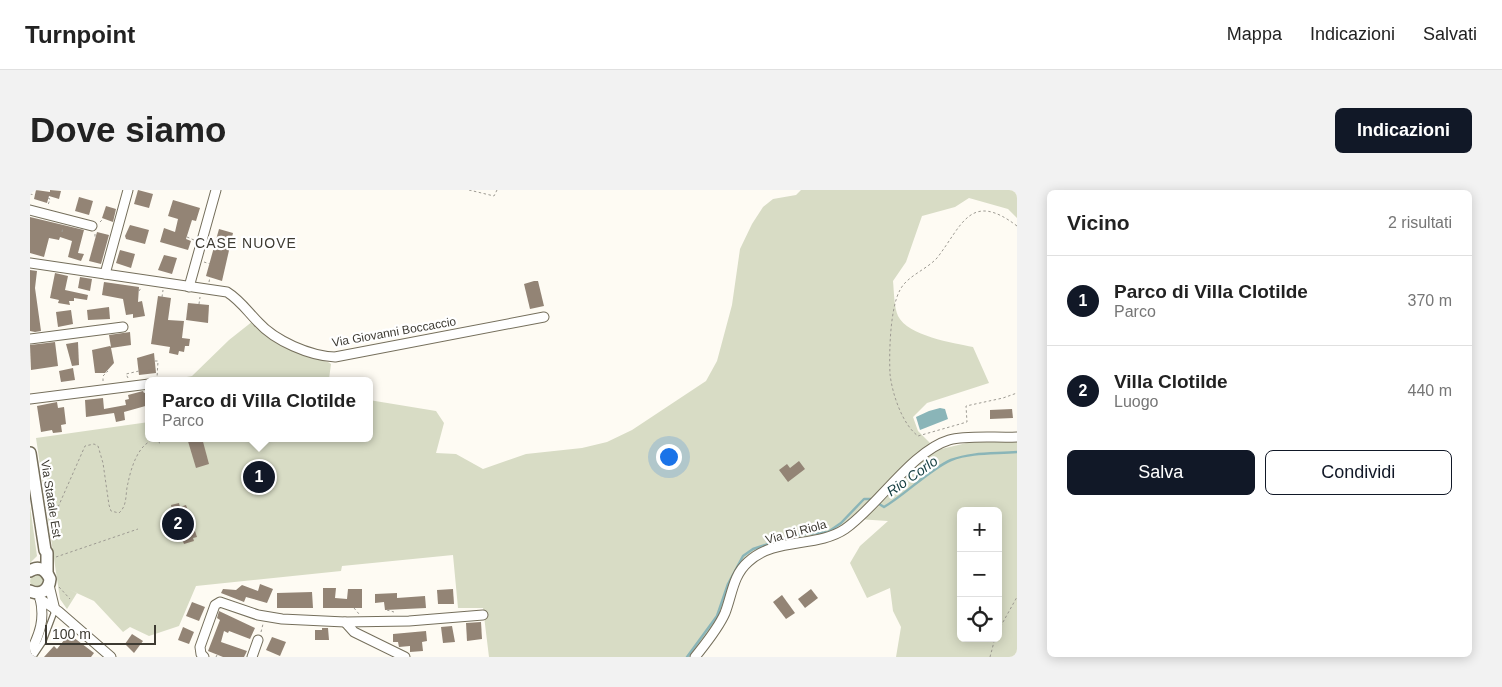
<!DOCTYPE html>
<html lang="it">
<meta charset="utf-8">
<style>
:root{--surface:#fff;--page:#f2f2f2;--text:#222;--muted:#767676;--line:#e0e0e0;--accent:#111827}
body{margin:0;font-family:Arial,sans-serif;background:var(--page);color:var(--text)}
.controls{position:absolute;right:15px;bottom:15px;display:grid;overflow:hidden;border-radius:8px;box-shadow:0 2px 12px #0003}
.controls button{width:45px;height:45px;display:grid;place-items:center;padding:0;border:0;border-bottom:1px solid var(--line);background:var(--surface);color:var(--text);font:25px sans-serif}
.scale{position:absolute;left:15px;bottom:12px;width:111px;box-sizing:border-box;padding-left:5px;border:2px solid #3d3a32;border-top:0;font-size:14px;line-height:18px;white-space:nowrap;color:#3d3a32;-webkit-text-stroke:4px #fff;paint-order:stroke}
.you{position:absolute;left:638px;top:266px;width:18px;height:18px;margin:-12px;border:4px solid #fff;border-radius:50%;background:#1a73e8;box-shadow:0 0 0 8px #1a73e833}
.badge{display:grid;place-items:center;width:32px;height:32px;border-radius:50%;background:var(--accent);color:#fff;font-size:16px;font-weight:700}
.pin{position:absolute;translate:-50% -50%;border:2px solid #fff;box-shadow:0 1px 5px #0006}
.popup{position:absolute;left:115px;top:187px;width:228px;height:65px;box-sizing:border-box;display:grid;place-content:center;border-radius:8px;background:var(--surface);filter:drop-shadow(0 1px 4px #0005);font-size:16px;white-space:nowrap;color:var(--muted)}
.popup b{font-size:19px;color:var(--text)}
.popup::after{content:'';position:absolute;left:50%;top:100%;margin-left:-10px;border:10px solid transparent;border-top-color:var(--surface)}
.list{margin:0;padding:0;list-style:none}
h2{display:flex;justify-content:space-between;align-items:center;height:65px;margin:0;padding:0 20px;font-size:21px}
h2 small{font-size:16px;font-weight:400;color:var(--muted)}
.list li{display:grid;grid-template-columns:32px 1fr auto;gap:15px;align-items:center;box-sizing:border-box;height:90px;padding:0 20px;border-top:1px solid var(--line)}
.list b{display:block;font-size:19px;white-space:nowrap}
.list p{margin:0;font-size:16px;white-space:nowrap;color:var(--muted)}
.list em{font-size:16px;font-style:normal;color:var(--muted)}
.actions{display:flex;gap:10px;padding:15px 20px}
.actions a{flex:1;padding:11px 0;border:1px solid var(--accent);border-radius:8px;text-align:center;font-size:18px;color:var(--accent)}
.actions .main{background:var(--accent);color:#fff}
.icon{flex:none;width:28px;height:28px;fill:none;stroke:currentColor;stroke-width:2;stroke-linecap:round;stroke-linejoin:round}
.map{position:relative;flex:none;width:987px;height:467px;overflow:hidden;border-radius:8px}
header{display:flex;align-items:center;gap:30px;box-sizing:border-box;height:70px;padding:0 25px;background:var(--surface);border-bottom:1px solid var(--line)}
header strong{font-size:24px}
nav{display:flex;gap:28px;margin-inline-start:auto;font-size:18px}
.intro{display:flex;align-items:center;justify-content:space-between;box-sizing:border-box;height:120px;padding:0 30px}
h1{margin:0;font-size:35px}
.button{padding:12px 22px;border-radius:8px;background:var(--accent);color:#fff;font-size:18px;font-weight:700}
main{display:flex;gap:30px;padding:0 30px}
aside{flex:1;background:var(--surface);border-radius:8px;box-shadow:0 2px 12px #0003}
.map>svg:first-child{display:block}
.green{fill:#d8dcc5;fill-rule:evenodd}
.water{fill:#8ab5b8}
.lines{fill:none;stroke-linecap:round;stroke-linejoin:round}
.stream{stroke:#8ab5b8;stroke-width:2.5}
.building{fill:#938475}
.lane-casing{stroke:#756f5c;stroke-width:7}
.street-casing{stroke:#756f5c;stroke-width:11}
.secondary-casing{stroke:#756f5c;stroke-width:14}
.path{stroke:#9d9a92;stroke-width:1;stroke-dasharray:2.5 2.5;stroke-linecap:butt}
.lane{stroke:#fff;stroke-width:4.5}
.street{stroke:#fff;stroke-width:9}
.secondary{stroke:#fff;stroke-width:11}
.labels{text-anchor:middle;stroke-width:4.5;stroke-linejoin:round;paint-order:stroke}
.street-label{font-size:12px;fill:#3d3a32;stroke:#fff}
.neighbourhood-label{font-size:14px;letter-spacing:1px;fill:#3d3a32;stroke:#fff}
.water-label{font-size:14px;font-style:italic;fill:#174043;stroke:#fff}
</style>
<header>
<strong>Turnpoint</strong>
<nav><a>Mappa</a><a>Indicazioni</a><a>Salvati</a></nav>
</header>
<div class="intro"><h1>Dove siamo</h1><a class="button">Indicazioni</a></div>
<main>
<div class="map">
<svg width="987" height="467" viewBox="0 0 987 467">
<rect width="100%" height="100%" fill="#fefbf3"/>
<!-- green -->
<g class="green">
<path d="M771 0H987V28L978 19 939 8 925 17 892 26 876 72 863 91C864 101 864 117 868 126 878 146 923 153 943 157L959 193 897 213 883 227 888 241 907 260 945 251 987 249V467H866L871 437 863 421 860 398 837 408 820 373 830 356 858 331 827 329 811 340 740 358 712 376 689 428 663 467H459L453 418H428L423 365 312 376 311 381 166 396 149 436 119 446 100 437 93 442 64 411 38 399 47 403 37 419 30 409 6 248 119 232V248H339V210L406 221 414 233 406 263 426 264 453 279 496 264 552 258 577 252 602 240 676 191 687 171 702 115 710 59 722 34 733 17 743 9 766 5ZM931 321H968V448H931Z"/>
<path d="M223 131 271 164 298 172 301 174 299 189 301 191H136L162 186 199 150Z"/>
<path d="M0 316 7 366 0 373Z"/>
<circle cx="7" cy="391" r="7"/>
</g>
<!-- water -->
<path class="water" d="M910 218 915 219 918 229 890 240 886 227 899 221Z"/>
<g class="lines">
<!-- stream -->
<path class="stream" d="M657 467 687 426 698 394 713 366 723 359 765 345 798 342 811 333 834 309H841L854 317C876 304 900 279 921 270 942 262 965 264 987 262"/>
</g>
<!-- building -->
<g class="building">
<path d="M6 0 20 2V0L31 1 29 9 19 6 17 13 4 9Z"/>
<path d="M108 0 123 4 119 18 104 14Z"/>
<path d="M49 7 63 11 59 25 45 21Z"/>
<path d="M143 10 170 18 166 31 162 30 156 49 161 51 158 60 130 52 134 38 145 42 148 29 138 26Z"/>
<path d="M76 16 86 19 83 32 72 28Z"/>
<path d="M0 27 54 40 48 63 54 64 51 71 38 67 42 51 30 47 29 50 19 48 14 67 0 63Z"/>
<path d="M100 35 119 40 115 54 96 49 95 46Z"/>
<path d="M189 39 203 43 192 91 176 86Z"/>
<path d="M67 42 79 45 71 74 59 71Z"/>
<path d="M90 60 105 64 101 78 86 73Z"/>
<path d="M134 65 147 68 142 84 128 80Z"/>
<path d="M0 80 7 81 5 98 11 141 5 142 0 141Z"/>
<path d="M25 83 38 86 35 100 58 105 57 110 44 108V111H39L40 115 28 113 29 110 20 108Z"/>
<path d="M50 87 62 89 60 101 48 98Z"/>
<path d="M504 91H508L514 116 500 119 494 94Z"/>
<path d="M74 92 109 97 108 112 112 111 115 126 103 128V124L96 125 93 109 72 105Z"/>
<path d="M128 106 141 108 138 130 154 131 152 148 160 149 159 156H155L154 162 149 161 148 165 139 163 140 157 121 154Z"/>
<path d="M158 113 179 115 178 133 156 130Z"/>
<path d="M79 117 80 129 58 130 57 120Z"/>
<path d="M41 120 43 134 28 137 26 122Z"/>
<path d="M100 142 101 155 81 158 84 173 75 183H65L62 160 80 156 81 157 79 145Z"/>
<path d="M25 152 28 176 1 180 0 155Z"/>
<path d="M48 152 49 175 42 176 36 154Z"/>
<path d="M124 163 126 183 109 185 107 168Z"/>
<path d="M43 178 45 190 31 192 29 181Z"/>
<path d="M113 201 114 203 119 202V215L94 222 95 230 86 232 84 223 56 227 55 210 73 208 74 219 96 215 95 210 99 209 98 205Z"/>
<path d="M27 212 28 218 34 217 36 234 31 235 32 242 23 243 22 240 11 242 7 216Z"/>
<path d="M982 219 983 228 960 229V220Z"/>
<path d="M157 248H172L179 274 166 278Z"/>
<path d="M769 271 775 279 758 292 749 280 757 274 760 278Z"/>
<path d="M149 313 150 317 156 315 167 347 163 348 164 351 154 354 147 336 140 337 136 322 142 320 141 315Z"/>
<path d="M230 394 243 399 237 413 216 407 214 412 191 403 193 399 206 400 212 395 228 401Z"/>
<path d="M293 398H306L305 408 317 409 318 399H332V418H293Z"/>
<path d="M423 399 424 414H408L407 400Z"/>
<path d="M781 399 788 408 775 418 768 409Z"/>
<path d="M282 402 283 418H247V403Z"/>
<path d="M367 403V408L395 406 396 418 355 420 354 412 345 413V404Z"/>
<path d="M752 405 765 423 756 429 743 412Z"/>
<path d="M162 412 175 417 169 431 156 426Z"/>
<path d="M189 421 225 438 220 449 199 441 198 443 194 441 191 452 217 461 214 467H193L178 461 190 430 187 428Z"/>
<path d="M451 432 452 449 437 451 436 433Z"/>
<path d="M422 436 425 452 413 453 411 437Z"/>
<path d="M153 437 164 442 159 454 148 450Z"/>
<path d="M292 438H298L299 450H285V440H292Z"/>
<path d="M396 441 397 451 392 452 393 461 380 462V456L369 457 368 452H363V444Z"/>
<path d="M39 444 64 463 61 467H14L24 456 27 459Z"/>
<path d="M102 444 113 451 104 463 95 454Z"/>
<path d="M242 447 256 452 250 466 236 460Z"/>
</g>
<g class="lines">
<defs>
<path id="lane" d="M3 467 13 452 25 420"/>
<g id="street">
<path d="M0 20 62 36"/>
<path d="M0 73 197 102C210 110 218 122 228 132 245 151 280 166 305 167L514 127"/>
<path d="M75 84 98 0"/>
<path d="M159 97 186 0"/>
<path d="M0 149 93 137"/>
<path d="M0 209 119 194"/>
<path d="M19 395 25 420"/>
<path d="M10 409 28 421 81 467"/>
<path d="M315 432 324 442 375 467"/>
<path d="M0 463C10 444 15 429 10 408"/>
<path d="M174 467 171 464 170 457 185 415 190 412 228 425 252 429 315 432 379 431 453 425"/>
<path d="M222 467 228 450"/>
<path d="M665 467C676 453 688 439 695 423 702 405 703 385 718 372 744 347 787 358 815 339 847 317 882 261 919 250 937 245 967 248 987 247"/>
</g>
<g id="secondary">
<path d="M0 263 15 360 17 363V383"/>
<path d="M0 381C9 375 16 380 20 389 19 400 11 406 0 401"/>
</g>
</defs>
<!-- lane casing -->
<use href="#lane" class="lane-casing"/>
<!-- street casing -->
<use href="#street" class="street-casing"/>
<!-- secondary casing -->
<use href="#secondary" class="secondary-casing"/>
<!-- path -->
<g class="path">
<path d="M439 0 464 6 467 0"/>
<path d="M0 4 5 5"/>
<path d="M18 8 20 9 18 15"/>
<path d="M70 32 73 29"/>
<path d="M987 36C940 0 932 36 907 68 896 80 877 86 870 100 860 118 859 163 860 184 862 203 872 234 888 246L937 232 936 216 973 208 987 203"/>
<path d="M32 42 33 37"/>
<path d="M65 44V48"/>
<path d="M157 47 164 50"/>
<path d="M180 49 186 51"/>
<path d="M174 72 180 74"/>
<path d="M179 92 180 87"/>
<path d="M109 101 111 98"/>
<path d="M132 107 133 100"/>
<path d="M169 114 170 107"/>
<path d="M125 171H128L127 188"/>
<path d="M98 188 96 184 109 181"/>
<path d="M73 191V186L78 181"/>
<path d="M117 215 119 217"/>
<path d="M22 341 25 324 55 256 64 254 68 256 73 273 79 315 81 321 89 323C98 315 95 303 98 293 101 278 108 255 123 250L130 253"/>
<path d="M26 367 108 339"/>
<path d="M29 397 40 409"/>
<path d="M324 418 329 424"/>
<path d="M357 420 364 422"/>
<path d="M25 438 36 447"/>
<path d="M968 441 987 407"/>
<path d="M231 442 233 434"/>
<path d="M186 467 187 465"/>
<path d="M960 467 965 448"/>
</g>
<!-- lane -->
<use href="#lane" class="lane"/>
<!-- street -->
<use href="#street" class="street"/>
<!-- secondary -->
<use href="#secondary" class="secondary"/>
</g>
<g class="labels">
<!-- street labels -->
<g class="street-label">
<text transform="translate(364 142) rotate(-10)" y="4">Via Giovanni Boccaccio</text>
<text transform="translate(21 309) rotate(81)" y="4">Via Statale Est</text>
<text transform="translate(766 342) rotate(-15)" y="4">Via Di Riola</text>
</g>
<!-- neighbourhood labels -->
<g class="neighbourhood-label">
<text x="216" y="58">CASE NUOVE</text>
</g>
<!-- water labels -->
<g class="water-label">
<text transform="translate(882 286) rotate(-35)" y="5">Rio Corlo</text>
</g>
</g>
</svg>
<div class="controls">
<button>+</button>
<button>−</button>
<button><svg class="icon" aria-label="locate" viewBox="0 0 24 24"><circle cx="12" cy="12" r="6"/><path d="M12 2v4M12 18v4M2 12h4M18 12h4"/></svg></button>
</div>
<div class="scale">100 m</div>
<div class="you"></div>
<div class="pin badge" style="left:229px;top:287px">1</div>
<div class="popup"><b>Parco di Villa Clotilde</b>Parco</div>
<div class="pin badge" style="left:148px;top:334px">2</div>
</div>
<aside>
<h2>Vicino<small>2 risultati</small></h2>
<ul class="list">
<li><span class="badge">1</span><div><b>Parco di Villa Clotilde</b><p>Parco</p></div><em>370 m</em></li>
<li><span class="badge">2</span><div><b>Villa Clotilde</b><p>Luogo</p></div><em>440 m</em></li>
</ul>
<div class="actions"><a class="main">Salva</a><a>Condividi</a></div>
</aside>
</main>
